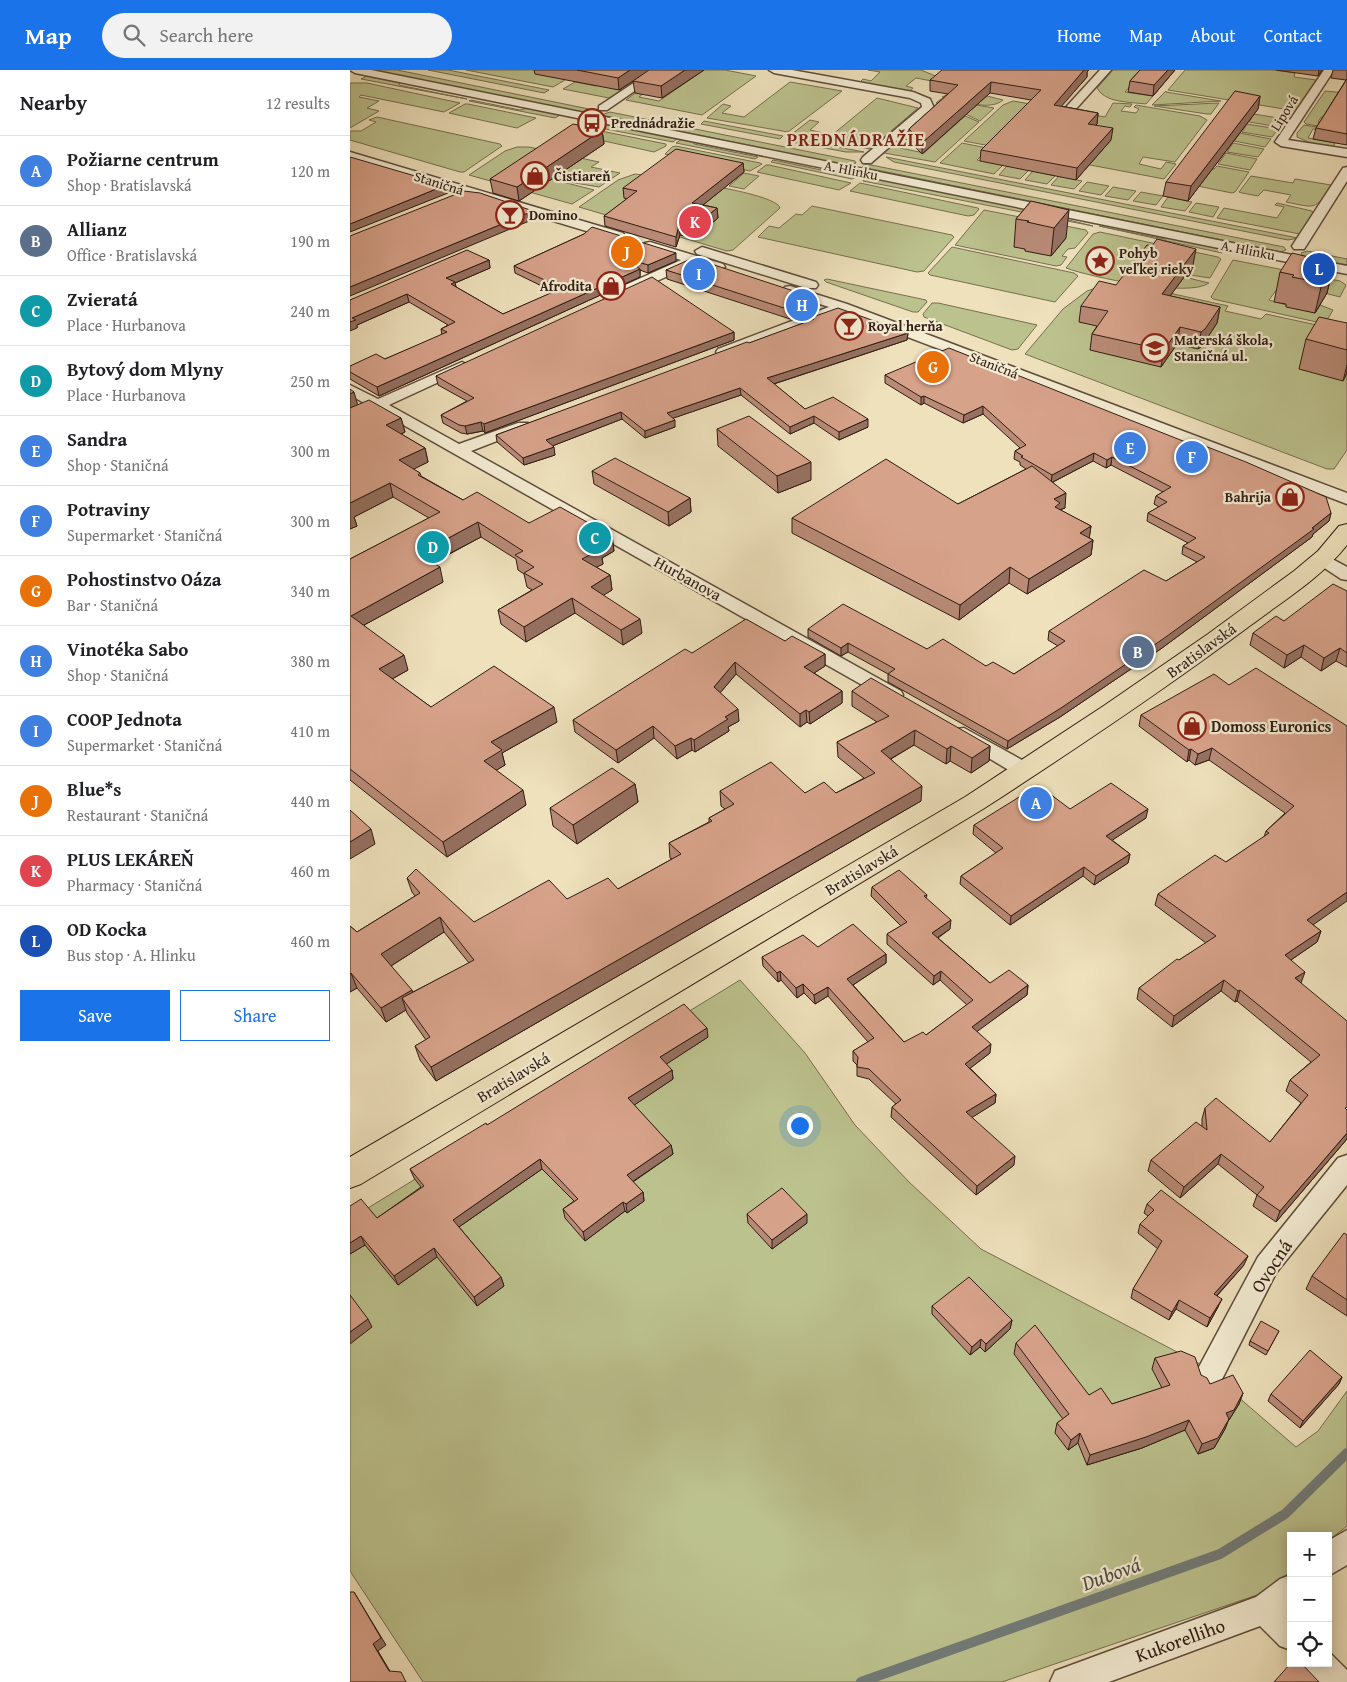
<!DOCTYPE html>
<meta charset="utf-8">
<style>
:root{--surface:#fff;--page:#f2f2f2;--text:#202124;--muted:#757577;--line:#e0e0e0;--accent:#1a73e8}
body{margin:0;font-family:"Gentium Book Plus",serif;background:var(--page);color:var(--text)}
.controls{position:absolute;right:15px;bottom:15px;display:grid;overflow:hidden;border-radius:0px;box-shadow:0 2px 12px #0003}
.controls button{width:45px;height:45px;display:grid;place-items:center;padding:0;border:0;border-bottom:1px solid var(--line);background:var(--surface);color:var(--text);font:25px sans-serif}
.you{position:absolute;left:449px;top:1055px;width:18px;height:18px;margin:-12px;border:4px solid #fff;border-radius:50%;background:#1a73e8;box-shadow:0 0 0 8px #1a73e833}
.badge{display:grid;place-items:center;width:32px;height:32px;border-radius:50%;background:var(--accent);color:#fff;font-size:16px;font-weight:700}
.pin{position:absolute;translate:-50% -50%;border:2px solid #fff;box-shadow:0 1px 5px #0006}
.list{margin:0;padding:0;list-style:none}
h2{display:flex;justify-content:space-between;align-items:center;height:65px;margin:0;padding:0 20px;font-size:21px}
h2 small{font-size:16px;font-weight:400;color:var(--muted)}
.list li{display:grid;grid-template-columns:32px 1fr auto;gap:15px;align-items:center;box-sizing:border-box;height:70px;padding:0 20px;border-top:1px solid var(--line)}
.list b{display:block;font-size:19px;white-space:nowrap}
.list p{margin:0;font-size:16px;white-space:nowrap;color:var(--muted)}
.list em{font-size:16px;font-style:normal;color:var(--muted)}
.actions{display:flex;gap:10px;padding:15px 20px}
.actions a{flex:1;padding:11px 0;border:1px solid var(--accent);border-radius:0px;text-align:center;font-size:18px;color:var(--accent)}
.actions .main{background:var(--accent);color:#fff}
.icon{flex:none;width:28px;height:28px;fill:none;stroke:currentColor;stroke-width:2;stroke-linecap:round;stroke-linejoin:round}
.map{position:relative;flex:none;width:997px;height:1612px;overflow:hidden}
header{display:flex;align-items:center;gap:30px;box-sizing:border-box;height:70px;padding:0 25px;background:var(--accent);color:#fff}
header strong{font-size:24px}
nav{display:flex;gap:28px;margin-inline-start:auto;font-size:18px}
.search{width:350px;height:45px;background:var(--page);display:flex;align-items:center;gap:12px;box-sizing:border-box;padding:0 18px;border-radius:28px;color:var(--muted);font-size:19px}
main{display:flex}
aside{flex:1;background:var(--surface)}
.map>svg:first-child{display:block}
.green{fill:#bcc28e;stroke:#766f50}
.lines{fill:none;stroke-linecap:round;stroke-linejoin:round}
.stream{stroke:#727b78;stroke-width:10}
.minor-casing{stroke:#5f4d3d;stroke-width:3}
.primary-casing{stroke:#2f1c13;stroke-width:2}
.minor{fill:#f4ecd3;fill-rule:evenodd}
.primary{fill:#eee1bc;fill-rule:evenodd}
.wall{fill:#b98b77;stroke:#2f1c13;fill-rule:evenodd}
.shaded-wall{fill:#967161;stroke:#2f1c13}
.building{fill:#d7a28a;stroke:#2f1c13}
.labels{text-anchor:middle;stroke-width:4.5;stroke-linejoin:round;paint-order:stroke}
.far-street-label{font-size:14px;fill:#2f1c13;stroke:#f4ecd3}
.far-poi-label{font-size:14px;font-weight:bold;fill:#2f1c13;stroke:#f4ecd3;text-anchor:start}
.street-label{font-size:16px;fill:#2f1c13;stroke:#f4ecd3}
.poi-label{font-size:16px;font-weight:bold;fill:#2f1c13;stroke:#f4ecd3;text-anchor:start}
.far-district-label{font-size:18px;font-weight:bold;letter-spacing:1px;fill:#7a1f14;stroke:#f4ecd3}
.near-street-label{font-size:19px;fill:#2f1c13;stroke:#f4ecd3}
.near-water-label{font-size:21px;font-style:italic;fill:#504c45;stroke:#f4ecd3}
</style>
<header>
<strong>Map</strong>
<div class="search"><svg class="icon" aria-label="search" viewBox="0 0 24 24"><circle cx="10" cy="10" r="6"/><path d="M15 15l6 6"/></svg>Search here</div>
<nav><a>Home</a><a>Map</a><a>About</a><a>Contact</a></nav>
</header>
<main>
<aside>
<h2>Nearby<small>12 results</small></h2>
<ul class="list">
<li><span class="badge" style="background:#3f7fe0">A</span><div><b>Požiarne centrum</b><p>Shop · Bratislavská</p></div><em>120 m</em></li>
<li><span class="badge" style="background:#5c6f8a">B</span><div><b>Allianz</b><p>Office · Bratislavská</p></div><em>190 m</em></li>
<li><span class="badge" style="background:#0f9aa8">C</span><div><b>Zvieratá</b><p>Place · Hurbanova</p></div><em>240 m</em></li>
<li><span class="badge" style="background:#0f9aa8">D</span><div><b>Bytový dom Mlyny</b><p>Place · Hurbanova</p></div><em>250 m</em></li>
<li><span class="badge" style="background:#3f7fe0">E</span><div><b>Sandra</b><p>Shop · Staničná</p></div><em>300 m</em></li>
<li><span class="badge" style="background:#3f7fe0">F</span><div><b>Potraviny</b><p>Supermarket · Staničná</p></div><em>300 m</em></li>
<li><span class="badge" style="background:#e8710a">G</span><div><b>Pohostinstvo Oáza</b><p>Bar · Staničná</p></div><em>340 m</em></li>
<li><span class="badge" style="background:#3f7fe0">H</span><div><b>Vinotéka Sabo</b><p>Shop · Staničná</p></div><em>380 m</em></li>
<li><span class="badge" style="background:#3f7fe0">I</span><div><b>COOP Jednota</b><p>Supermarket · Staničná</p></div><em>410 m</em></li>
<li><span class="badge" style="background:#e8710a">J</span><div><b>Blue*s</b><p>Restaurant · Staničná</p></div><em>440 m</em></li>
<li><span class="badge" style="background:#e0444e">K</span><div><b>PLUS LEKÁREŇ</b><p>Pharmacy · Staničná</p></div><em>460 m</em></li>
<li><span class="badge" style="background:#1a4fb4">L</span><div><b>OD Kocka</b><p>Bus stop · A. Hlinku</p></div><em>460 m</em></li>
</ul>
<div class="actions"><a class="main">Save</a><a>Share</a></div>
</aside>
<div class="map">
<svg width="997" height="1612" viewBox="0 0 997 1612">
<rect width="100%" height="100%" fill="#eee1bc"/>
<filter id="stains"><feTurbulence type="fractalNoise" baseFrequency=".004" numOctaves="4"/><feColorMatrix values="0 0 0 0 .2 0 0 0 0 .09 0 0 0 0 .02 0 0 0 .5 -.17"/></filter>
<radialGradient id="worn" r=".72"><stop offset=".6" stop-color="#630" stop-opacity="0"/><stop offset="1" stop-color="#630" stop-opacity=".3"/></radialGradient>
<!-- green -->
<g class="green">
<path d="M22 0H47L244 40 235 43Z"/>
<path d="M78 0H98L199 20 194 23Z"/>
<path d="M116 0H191L215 10 203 17Z"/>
<path d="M271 0 264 18 274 20 259 28 213 19 225 12 246 16Z"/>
<path d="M354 0H375L406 6 352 45 276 30 292 18 299 19 289 27 309 31Z"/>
<path d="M518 0H571L629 24 653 30C640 42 608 30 592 27L613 17 566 8 556 16 563 18 559 22 509 13 513 9 521 11 530 2Z"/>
<path d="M763 0H794L775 22 803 26 796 34C780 32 755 33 747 18Z"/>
<path d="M835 0H923L945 3 944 7 966 10 946 40H940L818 20Z"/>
<path d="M17 6 50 12 49 15 117 29 11 9Z"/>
<path d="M440 12 492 21 438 62 357 48 373 34 381 36 372 43 394 47Z"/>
<path d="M0 13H17L110 33 94 42 11 25 9 27 29 31 17 38 29 41 0 58Z"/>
<path d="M816 21V22L871 31 802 35Z"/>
<path d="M975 21 997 23 987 49 971 47 968 52 976 54 975 57 956 54 954 52Z"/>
<path d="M527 28 568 38 520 79 442 64 460 50 469 52 460 60 482 65Z"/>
<path d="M591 29 644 38 630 51 597 35 586 33Z"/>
<path d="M121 30 170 40 178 38 210 45 205 48 119 31Z"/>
<path d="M663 31 755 47 763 33 782 34 780 37 775 36 771 41 786 43 789 39 784 37 786 35 850 46 857 50 825 92 793 87 789 94 811 99 816 92 826 94 814 109 614 71 653 35Z"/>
<path d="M869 33 861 44H857L804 36Z"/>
<path d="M115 34H118L186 48 167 58 99 43Z"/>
<path d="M260 42 505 91 506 93 500 96 251 45Z"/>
<path d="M904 44 934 49 929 57 899 52Z"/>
<path d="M615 46 629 52 585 92 534 83 550 68 559 70 550 78 574 83Z"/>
<path d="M27 47 150 74 152 76 114 102H110L0 70V61H11L26 52 19 50Z"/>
<path d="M354 51 433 66 430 69 351 54Z"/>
<path d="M251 53 328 68 323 72 245 57Z"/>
<path d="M897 54 928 59 922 67 892 62Z"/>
<path d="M954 55 973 58 972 60 963 59 958 68 985 73 983 77 961 73 947 67V63Z"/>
<path d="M246 60 316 74V76L304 82 236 67Z"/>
<path d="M890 63 921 69 915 77 884 71Z"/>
<path d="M332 69 342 71 344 74 408 87 405 89 326 73Z"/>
<path d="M446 69 514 82H496L442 72Z"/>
<path d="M612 73 647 80H637L627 90 653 95 644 104 590 93Z"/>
<path d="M883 73 914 79 908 87 877 82Z"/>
<path d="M326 76 410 93 412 94 400 101 315 84 322 77Z"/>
<path d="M167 77H179L249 92 241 97 270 103 249 117 201 109 244 120 222 134 119 105 155 81Z"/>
<path d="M876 83 907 89 900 100 868 94Z"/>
<path d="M536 87 948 168 938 170 544 92Z"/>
<path d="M423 90 481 102 486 100 510 105 502 109 421 92Z"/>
<path d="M516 94 934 177 936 180 931 182 512 97Z"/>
<path d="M838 94 864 99 867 96 899 102 885 122 882 123 818 110Z"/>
<path d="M416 95H419L501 113 489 120 407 102Z"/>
<path d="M657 96 679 100 670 109 649 105Z"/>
<path d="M683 101 705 106 697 114 675 110Z"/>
<path d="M394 103 409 106 394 119 379 116Z"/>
<path d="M285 104C306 107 426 122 430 138L383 180 377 181 229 137 268 110Z"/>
<path d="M516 106 691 141 694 144 743 156 513 111Z"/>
<path d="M709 106 732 111 724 119 701 115Z"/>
<path d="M901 106 943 113 945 109 981 115C965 141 966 138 936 132L941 125 914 120 908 126 892 123 889 122Z"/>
<path d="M737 112 759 116 751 125 729 121Z"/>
<path d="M510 113 628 138 629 139 624 145 618 146 500 121Z"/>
<path d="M763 117 786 121 778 130 755 126Z"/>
<path d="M791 122 813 126 806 135 783 131Z"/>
<path d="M818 127 842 132 835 141 811 137Z"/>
<path d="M846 133 869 137 863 147 839 142Z"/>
<path d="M927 133 962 141 963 145 950 164 867 148 874 138 927 148 934 137 925 135Z"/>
<path d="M462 136 602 165 604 167 574 201 567 202 408 167 419 156 429 158 446 144 452 145Z"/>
<path d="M634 140 736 160 738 163 725 178 718 179 712 186 717 187 711 195 706 196 605 175Z"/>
<path d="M749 156 815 169 823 167 870 177 872 183Z"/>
<path d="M750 162 868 187 871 189 860 208 840 205 846 196 830 192 829 214 834 207 859 213C839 228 740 207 716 198L743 164Z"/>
<path d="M602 177 724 203 728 206 705 232 580 205 578 203Z"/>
<path d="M957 181 997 189V195L953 187 951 183Z"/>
<path d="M883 190 990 211 996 215 990 227 963 220 927 219 919 230 965 243 970 235 983 240 976 252 971 253 863 229 861 227Z"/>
<path d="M477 209 576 230 577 232 568 242H563L476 212 474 210Z"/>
<path d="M752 216 810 221 878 236 875 241 911 249 916 244 985 259 997 272V380L984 399H977L675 284 713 239 737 221Z"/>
<path d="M582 233H588L687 255 668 279 662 280 574 247 573 244Z"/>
<path d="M390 910 455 983 505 1055 559 1112 631 1179 850 1294 946 1377 968 1361 997 1321V1456L978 1471V1466H941V1501L913 1523 652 1612H73L0 1501V1149Z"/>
</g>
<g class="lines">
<!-- stream -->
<path class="stream" d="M511 1612 870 1484 935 1444 997 1383"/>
<defs>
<g id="minor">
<path d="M0 0H21L997 196V204L5 3Z"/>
<path d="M303 0H315L257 40H249V36Z"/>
<path d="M419 0H442L563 22 580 29 584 38 521 93H513L511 90 513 87 572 37 571 33 560 28 424 3Z"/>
<path d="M750 0H761L725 40H717V36Z"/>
<path d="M974 0H984L938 70 997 79V87L931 76 925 72Z"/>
<path d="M0 82 273 163 275 166 268 170 263 169 0 90Z"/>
<path d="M997 97V111L956 176 954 179H944L942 176 993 98Z"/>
<path d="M300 172 373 194 375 197 368 201 344 194 283 222H273L271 219 273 216 331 190 295 179 293 176 295 173Z"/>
<path d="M352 177 466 212 468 215 466 218H456L347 184 345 181Z"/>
<path d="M440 216 497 234 997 423V434L492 242 378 285H368L366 282 368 279 479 237 435 223 433 220 435 217Z"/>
<path d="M112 292 119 296 117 299 39 335 109 374 168 353H178L181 356 178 359 121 381 551 621 553 625 551 629 544 631 537 629 27 340 0 352V341L16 334 0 325V315L28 329Z"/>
<path d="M973 484 997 497V510L991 509 967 493 964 489 967 485Z"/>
<path d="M614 658 681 695 684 700 681 705 674 707 667 705 607 669 604 664 607 659Z"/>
<path d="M997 1085V1115L926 1203 869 1315 859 1319 849 1315 845 1306 849 1297 908 1187 988 1088Z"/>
<path d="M997 1460V1495L978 1506V1471Z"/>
<path d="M941 1505V1539L938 1541 941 1543V1580L930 1576 910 1556 759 1612H700L705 1601 906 1527 930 1509Z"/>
<path d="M978 1581 997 1600V1612H965L958 1604 953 1593H978Z"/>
</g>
<path id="primary" d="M997 454V475C971 508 934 530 901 555 814 620 724 680 633 739L11 1114 0 1118V1087L615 727 755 635 858 564 944 501 968 481 989 456Z"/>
</defs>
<!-- minor casing -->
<use href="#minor" class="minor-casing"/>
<!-- primary casing -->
<use href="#primary" class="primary-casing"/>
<!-- minor -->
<use href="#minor" class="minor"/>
<!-- primary -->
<use href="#primary" class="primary"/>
</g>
<!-- wall -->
<g class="wall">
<path d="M184 0H354L312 28 285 23 283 11 269 20 185 4Z"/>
<path d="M790 0H825L803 26 778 22 780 11Z"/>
<path d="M926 0H972L968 6Z"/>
<path d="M983 0H997V75L963 69 966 58 996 10 981 8Z"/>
<path d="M737 2V7L711 36 748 43 747 54 746 55 761 70 726 110 630 91 631 80 681 30 640 23 572 84 559 71V59L598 24 580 21V10Z"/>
<path d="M910 26 908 39 838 131 813 126 816 112Z"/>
<path d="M252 60 254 74 169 131 143 123 140 109Z"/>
<path d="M393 93 394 102 353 135 367 138 368 148 344 168 330 165 326 177 255 156 254 146 277 129 274 128 273 118Z"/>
<path d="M681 131 716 168 701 186 675 181V179L664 177 666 149Z"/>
<path d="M234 164 326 191 298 203 290 200V207L29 326 0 309V296L35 289 92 265 91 259 98 255 59 232 7 255V258L0 230 139 190 140 198 105 213 106 217 153 244 204 222 165 203 164 196Z"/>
<path d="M984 193 977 223 965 243 936 237V234L924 232 930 202Z"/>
<path d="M843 195 820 226 870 237 867 253 852 276 848 279 827 274 811 297 740 280 742 264 747 256 729 252 731 236 766 215Z"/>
<path d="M316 200 468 229V238L440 249 317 209Z"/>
<path d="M460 248 558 263 557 270 424 314 455 339 518 357 489 370 464 353 440 364 391 325 323 348 325 357 295 368 272 349 202 376 205 385 174 395 147 372 146 365 460 251Z"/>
<path d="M997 253V303L993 311 949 299 956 269Z"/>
<path d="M384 262V270L135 363 133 361 117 364 111 363 93 353 91 345 117 331 88 315 86 306Z"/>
<path d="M535 305 981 443 979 451 963 464 962 467 812 578 710 647 657 679 538 612V604L498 582 491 586 458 567V559L577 579 664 604 708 576 698 570 699 561 816 511 847 492 832 484 833 476 838 473 797 451 798 443 809 437 804 434 806 426 813 422 761 395 756 398 743 391 703 412 715 438 710 440 741 456 739 468 743 470 741 485 677 524 659 513 609 550 442 463V448L608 434 676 399 670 395V392L664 389 665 381 670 378 633 344 613 353 574 333 571 335 535 313Z"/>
<path d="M8 335 51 348 55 362 51 364 75 378 78 392 63 399 70 403 71 406 113 430 179 453 262 466 264 481 252 488 253 494 246 497 260 505 262 520 253 525 292 563 273 575 225 543 176 572 151 554 148 540 182 520 177 517 174 504 168 500 166 489 131 467 83 493 93 512 14 555 58 600 42 609 81 637 207 652 152 683 155 695 146 700 176 735 97 787 0 710V489L79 448 43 427 4 447 7 456 0 459Z"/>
<path d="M367 359 461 410 428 423 368 376Z"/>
<path d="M242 401 340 428 341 442 319 456 244 414Z"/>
<path d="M997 521V597L986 591 971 601 951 587 934 598 900 575 903 563 934 551Z"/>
<path d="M435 571 475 584V596L464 603 492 621V633L460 654 457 652 450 657 386 604 370 623 389 651 378 657 379 661 345 682 342 680 327 689 304 668 268 693 225 662 223 650 342 583Z"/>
<path d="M879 615 997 656 963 855 971 861 967 872 941 890 951 914 997 1069 926 1152 903 1136 907 1125 868 1094 830 1128 798 1101 801 1090 852 1056V1049L855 1038 920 1072 951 1033 936 1021 940 1010 961 992 887 931 885 932 871 921 822 957 787 929 789 918 829 890 856 873 805 835 808 824 876 792 914 767 916 761 935 743 859 690 845 695 839 690 837 692 789 656 791 645Z"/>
<path d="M502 621 640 676 639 691 621 703 600 691 596 694 564 675 541 689 571 731 86 1011 70 990 65 976 76 970 57 943 56 940 36 952 7 918 0 922V856L7 862 65 826 62 822 57 808 124 852 217 829 268 819 322 789 320 788 319 773 359 752V748L375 739 371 736 370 721 455 723H486L514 708 488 687 487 672 527 652 502 636ZM94 862 119 893 63 922 41 896Z"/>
<path d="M285 714 288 732 227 774 203 756 200 738Z"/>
<path d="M796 748 762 770 780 784 778 793 744 815 733 806 660 855 610 814 611 806 646 783 623 764 624 755Z"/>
<path d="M522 817 577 825 576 829 600 859 588 868 640 913 678 915 677 925 627 961 640 983 620 998 646 1024 645 1033 622 1047 664 1095 626 1125 541 1047 542 1037 546 1034 519 1009 507 1006V995L503 991V981L518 972 478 926 465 934 454 923 447 928 431 910 428 912 413 896 412 887 468 877 536 884V893L503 915 554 972 576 965 617 935 590 910 583 915 537 874V864L551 856 521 826Z"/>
<path d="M358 967 316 994 322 1000 323 1009 284 1035 321 1075 323 1084 283 1112 293 1122 294 1131 277 1143 275 1141 235 1171 215 1148 213 1139 224 1131 192 1099 109 1157 151 1207 154 1216 127 1236 87 1187 48 1215 15 1175 0 1184V1136L27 1148 71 1117 64 1108 60 1099 137 1055Z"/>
<path d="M797 1134 894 1195 867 1226 868 1237 857 1257 826 1239 819 1250 781 1228 783 1219 808 1179 788 1163 790 1154 798 1146 794 1143Z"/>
<path d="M397 1144 457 1153 422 1179 398 1153Z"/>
<path d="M997 1165V1246L956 1219 962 1206Z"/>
<path d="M582 1236 662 1250 660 1259 635 1282 630 1277 620 1285 582 1244Z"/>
<path d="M929 1261 916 1285 899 1275 900 1271Z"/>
<path d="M666 1273 739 1325 762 1334 812 1318 802 1299 805 1288 851 1305 860 1314 893 1323 889 1334 879 1350 878 1351 875 1359 864 1378 848 1384 835 1360 792 1378 737 1395 728 1373 718 1380 705 1363 707 1353 713 1349 664 1284Z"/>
<path d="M992 1307 989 1314 950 1358 918 1331 921 1324Z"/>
</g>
<!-- shaded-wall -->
<g class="shaded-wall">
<path d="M280 0H300L269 20 268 8Z"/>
<path d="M335 0H354L312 28 311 16Z"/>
<path d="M734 0H739L737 2V7L703 46 704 35Z"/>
<path d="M818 0H825L803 26 804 15Z"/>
<path d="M969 0H972L968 6Z"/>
<path d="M641 12 640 23 572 84V73Z"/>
<path d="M910 26 908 39 838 131 841 116Z"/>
<path d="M748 43 747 54 736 65 738 54Z"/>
<path d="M763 58 761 70 726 110 727 98Z"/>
<path d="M252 60 254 74 169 131 167 117Z"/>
<path d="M393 93 394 102 343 143 342 133Z"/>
<path d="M96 115 98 123 0 162V154Z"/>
<path d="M367 138 368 148 344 168 343 158Z"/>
<path d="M719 140 716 168 701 186 704 158Z"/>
<path d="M183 141 184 149 0 226V217Z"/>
<path d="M329 155 330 165 326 177V167Z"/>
<path d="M846 179 843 195 809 241 812 224Z"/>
<path d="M326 183V191L298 203V195Z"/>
<path d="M139 190 140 198 105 213 107 220 102 222 96 208Z"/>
<path d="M984 193 977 223 965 243 972 213Z"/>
<path d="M290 199V207L29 326 27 317Z"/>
<path d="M57 224 59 232 7 255V258L0 261V252L2 248Z"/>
<path d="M468 229V238L440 249V240Z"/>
<path d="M870 237 867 253 852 276 848 279 851 262Z"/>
<path d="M830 257 827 274 811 297 814 280Z"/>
<path d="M384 262V270L135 363 134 354Z"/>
<path d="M558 263 557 270 417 316V308Z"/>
<path d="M997 295V303L993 311Z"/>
<path d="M390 318 391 325 318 350 317 343Z"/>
<path d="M4 322 8 336 0 340V324Z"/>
<path d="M574 326V333L571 335V327Z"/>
<path d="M633 336V344L613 353 614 345Z"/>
<path d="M271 342 272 349 197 378 196 370Z"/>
<path d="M464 346V353L440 364V357Z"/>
<path d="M51 348 55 362 40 369 36 355Z"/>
<path d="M518 349V357L489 370V362Z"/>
<path d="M325 350V357L295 368V361Z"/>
<path d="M131 352 133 361 117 364 115 356Z"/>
<path d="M204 377 205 385 174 395 173 388Z"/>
<path d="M75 378 78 392 52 405 49 390Z"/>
<path d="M744 383 743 391 701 413 702 405Z"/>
<path d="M762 387 761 395 756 398 757 390Z"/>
<path d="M461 392V410L428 423 427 406Z"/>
<path d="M40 413 43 427 4 447 7 456 0 459V433Z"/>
<path d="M716 423 715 438 709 440 703 452 704 429Z"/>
<path d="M340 428 341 442 319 456 318 442Z"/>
<path d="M981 443 979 451 963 464 962 467 812 578 710 647 657 679 658 671 962 458Z"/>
<path d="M128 452 131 467 72 498 69 484Z"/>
<path d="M741 456 739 470 730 463Z"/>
<path d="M262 466 264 481 252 488 253 494 235 503 232 489 246 476Z"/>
<path d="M743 470 741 485 677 524 679 509Z"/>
<path d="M90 497 93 512 5 560 1 546Z"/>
<path d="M660 497 659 513 609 550 610 535Z"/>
<path d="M260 505 262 520 243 532 241 517Z"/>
<path d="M222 528 225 543 176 572 174 557Z"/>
<path d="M290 549 292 563 273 575 271 560Z"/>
<path d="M498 573V582L491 586V578Z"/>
<path d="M954 575 951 587 934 598 937 585Z"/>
<path d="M990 578 986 591 971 601 974 588Z"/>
<path d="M475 584V596L455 609 454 597Z"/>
<path d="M54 585 58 600 33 614 29 599Z"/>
<path d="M385 592 386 604 365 629 364 617Z"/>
<path d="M492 621V633L460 654 459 642Z"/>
<path d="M204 637 207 652 152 683 155 695 137 706 134 691 141 672Z"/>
<path d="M388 639 389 651 378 657 379 661 345 682 344 670 375 647Z"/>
<path d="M456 640 457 652 450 657V644Z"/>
<path d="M303 656 304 668 268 693 266 680Z"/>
<path d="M565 660 564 675 530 695 531 681Z"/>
<path d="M341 668 342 680 327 689 325 676Z"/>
<path d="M601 676 600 691 596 694 597 679Z"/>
<path d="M640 676 639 691 621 703 622 688Z"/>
<path d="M862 678 859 690 845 695 848 684Z"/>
<path d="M841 679 839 690 837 692 839 680Z"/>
<path d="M285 714 288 732 227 774 223 755Z"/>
<path d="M572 716 571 731 86 1011 81 997Z"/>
<path d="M173 720 176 735 97 787 93 772Z"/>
<path d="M798 739 796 748 755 775 756 766Z"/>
<path d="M21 759 25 774 0 789V772Z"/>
<path d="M780 784 778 793 744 815 746 806Z"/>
<path d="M734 797 733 806 660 855 661 846Z"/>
<path d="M997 822V831L953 862 957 850Z"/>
<path d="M90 847 94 862 36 899 31 884Z"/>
<path d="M601 850 600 859 581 872 582 863Z"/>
<path d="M971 861 967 872 932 896 935 885Z"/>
<path d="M536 884V893L497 919V909Z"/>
<path d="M430 901 431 910 428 912 427 903Z"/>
<path d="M591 901 590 910 583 915 584 906Z"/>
<path d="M955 902 951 913 945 908Z"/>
<path d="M1 903 7 918 0 922V904Z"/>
<path d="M874 910 871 921 822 957 824 946Z"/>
<path d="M453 914 454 923 447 928 446 918Z"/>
<path d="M678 915 677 925 621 966 622 957Z"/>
<path d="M478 917V926L465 934 464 925Z"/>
<path d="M62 920 67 934 52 928 56 940 36 952 31 938Z"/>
<path d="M890 920 887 931 885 932 888 921Z"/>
<path d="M357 958 358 967 312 997 310 987Z"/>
<path d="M641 974 640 983 614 1003 615 994Z"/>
<path d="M322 1000 323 1009 280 1038 278 1028Z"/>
<path d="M646 1024 645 1033 615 1052 616 1042Z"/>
<path d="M997 1063V1069L926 1152 930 1141Z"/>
<path d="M321 1075 323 1084 279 1114 277 1105Z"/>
<path d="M871 1084 868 1094 830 1128 834 1117Z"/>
<path d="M665 1086 664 1095 626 1125 627 1116Z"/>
<path d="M190 1089 192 1099 106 1159 103 1150Z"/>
<path d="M293 1122 294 1131 277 1143 276 1134Z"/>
<path d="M273 1132 275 1141 235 1171 233 1162Z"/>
<path d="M457 1144V1153L422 1179V1170Z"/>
<path d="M11 1166 15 1175 0 1184V1173Z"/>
<path d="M84 1178 87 1187 48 1215 44 1206Z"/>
<path d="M898 1186 894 1195 860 1233 864 1224Z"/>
<path d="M151 1207 154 1216 127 1236 124 1227Z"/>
<path d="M872 1229 868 1237 857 1257 860 1248Z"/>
<path d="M829 1230 826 1239 819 1250 822 1242Z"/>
<path d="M18 1249 22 1257 0 1274V1262Z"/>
<path d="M662 1250 660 1259 635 1282 636 1274Z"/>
<path d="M631 1269 630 1277 620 1285 622 1277Z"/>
<path d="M992 1307 989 1314 950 1358 953 1351Z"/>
<path d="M893 1323 889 1334 879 1350 878 1351 875 1359 864 1378 848 1384 852 1374 876 1343Z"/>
<path d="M839 1350 835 1360 792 1378 737 1395 740 1385Z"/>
<path d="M730 1363 728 1373 718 1380 721 1370Z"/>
<path d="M4 1522 36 1575 28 1581 44 1608 23 1574Z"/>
</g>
<!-- building -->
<g class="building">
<path d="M227 0H280L268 8Z"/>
<path d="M299 0H335L311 16 283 11Z"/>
<path d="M592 0H734L704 35 748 43 738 54 763 58 727 98 631 80 691 20 641 12 572 73 559 59 608 15 580 10Z"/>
<path d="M790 0H818L804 15 780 11Z"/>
<path d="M997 9V64L966 58Z"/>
<path d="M885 21 910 26 841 116 816 112Z"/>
<path d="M223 54 252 60 167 117 140 109Z"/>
<path d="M326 79 393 93 342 133 367 138 343 158 329 155 326 167 254 146 287 121 273 118Z"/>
<path d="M0 87 96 115 0 154Z"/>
<path d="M114 121 130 123 183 141 0 217V166Z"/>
<path d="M681 131 719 140 704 158 677 152 679 151 666 149Z"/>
<path d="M242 157 326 183 298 195 275 188 290 199 27 317 0 302V296L26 284 35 289 97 262 91 259 105 252 57 224 2 248 6 250 0 252V230L117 180 139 190 96 208 105 212 101 214 153 244 212 218 164 196 234 164Z"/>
<path d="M807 169 846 179 812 224 870 237 855 259 851 262 830 257 814 280 742 264 758 241 731 236 749 211 766 215 797 175 802 176Z"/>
<path d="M942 183 984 193 972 213 942 207 944 205 930 202Z"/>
<path d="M343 188 468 229 440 240 316 200Z"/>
<path d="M302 207 384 262 134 354 131 352 115 356 109 355 91 345 124 328 86 306Z"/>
<path d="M488 238 558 263 417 308 455 339 483 327 518 349 489 362 464 346 440 357 390 318 317 343 325 350 295 361 271 342 196 370 204 377 173 388 146 365 397 272 399 273 464 249 460 248Z"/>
<path d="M969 247 997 253V280L956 269Z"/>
<path d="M599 278 838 373 842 371 896 392 976 427 981 443 962 458 964 459 813 569 711 638 658 671 538 604 545 599 498 573 491 578 458 559 493 534 577 579 593 569 636 596 643 592 664 604 715 571 699 561 794 500 816 511 855 487 833 476 846 468 798 443 817 432 806 426 821 417 762 387 757 390 744 383 702 405 671 387 673 386 665 381 676 375 633 336 614 345 574 326 571 327 535 305Z"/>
<path d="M0 319 4 322 0 324Z"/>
<path d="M19 330 51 348 36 355 75 378 49 390 70 403 68 405 113 430 127 422 179 453 210 437 262 466 246 476 251 479 232 489 260 505 241 517 290 549 271 560 222 528 174 557 148 540 193 514 174 503 184 497 165 485 173 481 128 452 69 484 90 497 1 546 54 585 29 599 81 637 144 596 204 637 141 672 152 680 134 691 173 720 93 772 0 699V489L90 442 40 413 0 433V338Z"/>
<path d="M399 346 461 392 427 406 367 359Z"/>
<path d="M265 388 340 428 318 442 242 401Z"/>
<path d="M536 389 608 434 682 396 716 423 704 429 710 433 705 437 741 456 730 463 743 470 679 509 660 497 610 535 442 448Z"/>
<path d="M983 514 997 521V583L990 578 974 588 954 575 937 585 903 563 926 546 934 551Z"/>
<path d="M396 549 435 571 442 566 475 584 454 597 492 621 459 642 456 640 450 644 385 592 364 617 388 639 375 647 378 649 344 670 341 668 325 676 303 656 266 680 223 650 335 579 342 583Z"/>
<path d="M906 598 997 656V822L957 850 971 861 935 885 955 902 945 908 997 951V1037L995 1038 997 1040V1063L930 1141 907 1125 914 1117 871 1084 834 1117 801 1090 846 1052 857 1060 855 1038 866 1028 920 1072 958 1025 940 1010 970 985 890 920 888 921 874 910 824 946 789 918 827 889 829 890 866 866 808 824 865 785 876 792 919 763 916 761 944 736 862 678 848 684 841 679 839 680 791 645 864 604 879 615Z"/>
<path d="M521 608 640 676 622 688 601 676 597 679 565 660 531 681 572 716 81 997 65 976 80 967 52 928 124 890 90 847 31 884 62 920 31 938 1 903 0 904V856L7 862 70 823 57 808 66 799 124 852 199 810 217 829 258 808 268 819 331 784 319 773 362 751 359 748 384 734 370 721 421 692 455 723 474 712 486 723 525 703 487 672 539 646 502 621Z"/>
<path d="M262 698 285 714 223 755 200 738Z"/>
<path d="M761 713 798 739 756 766 780 784 746 806 734 797 661 846 611 806 653 778 624 755 666 729 688 715 720 739Z"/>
<path d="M0 740 21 759 0 772Z"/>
<path d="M549 800 577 825 574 826 601 850 582 863 640 913 659 900 678 915 622 957 641 974 615 994 646 1024 616 1042 665 1086 627 1116 542 1037 551 1030 519 999 507 997 508 987 503 981 524 968 478 917 464 925 453 914 446 918 430 901 427 903 412 887 453 865 468 877 503 854 536 884 497 909 554 972 573 962 576 965 623 930 591 901 584 906 537 864 557 852 522 817Z"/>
<path d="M334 934 357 958 310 987 322 1000 278 1028 321 1075 277 1105 293 1122 276 1134 273 1132 233 1162 213 1139 228 1129 190 1089 103 1150 151 1207 124 1227 84 1178 44 1206 11 1166 0 1173V1136L11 1129 27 1148 74 1116 60 1099 136 1053 137 1055Z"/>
<path d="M432 1118 457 1144 422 1170 397 1144Z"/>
<path d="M811 1120 898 1186 864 1224 872 1229 860 1248 829 1230 822 1242 783 1219 812 1171 790 1154 804 1140 797 1134Z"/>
<path d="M994 1163 997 1165V1230L962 1206Z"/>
<path d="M619 1207 662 1250 636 1274 631 1269 622 1277 582 1236Z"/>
<path d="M0 1225 18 1249 0 1262Z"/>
<path d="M911 1251 929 1261 918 1281 900 1271Z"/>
<path d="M685 1255 739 1325 751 1318 762 1334 820 1315 805 1288 831 1281 845 1287 851 1305 857 1308 860 1314 883 1305 893 1323 884 1340 876 1343 879 1349 868 1368 852 1374 839 1350 796 1367 740 1385 730 1363 721 1370 707 1353 719 1344 666 1273Z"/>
<path d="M960 1280 992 1307 953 1351 921 1324Z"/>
<path d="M0 1522H4L31 1568 23 1574 39 1601 51 1602 56 1612H0Z"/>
<path d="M941 1593H951L969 1612H924Z"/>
</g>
<!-- icons -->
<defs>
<symbol id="bus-ring" viewBox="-11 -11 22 22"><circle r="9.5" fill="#f4ecd3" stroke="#8f2418" stroke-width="1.5"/><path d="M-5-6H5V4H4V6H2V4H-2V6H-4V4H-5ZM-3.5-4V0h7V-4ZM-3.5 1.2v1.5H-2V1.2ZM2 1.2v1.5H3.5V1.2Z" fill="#8f2418"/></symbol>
<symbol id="shop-ring" viewBox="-11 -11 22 22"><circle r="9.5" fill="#f4ecd3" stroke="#8f2418" stroke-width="1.5"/><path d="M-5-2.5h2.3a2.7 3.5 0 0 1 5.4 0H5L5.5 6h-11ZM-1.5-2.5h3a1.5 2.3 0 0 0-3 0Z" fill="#8f2418"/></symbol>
<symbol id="bar-ring" viewBox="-11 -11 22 22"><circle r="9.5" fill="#f4ecd3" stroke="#8f2418" stroke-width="1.5"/><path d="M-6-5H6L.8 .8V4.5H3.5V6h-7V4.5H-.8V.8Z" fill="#8f2418"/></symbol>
<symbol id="sight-ring" viewBox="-11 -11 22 22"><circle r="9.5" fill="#f4ecd3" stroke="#8f2418" stroke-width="1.5"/><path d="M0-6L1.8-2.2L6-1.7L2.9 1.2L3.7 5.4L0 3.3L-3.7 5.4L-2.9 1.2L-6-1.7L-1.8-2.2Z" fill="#8f2418"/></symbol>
<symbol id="school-ring" viewBox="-11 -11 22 22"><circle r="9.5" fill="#f4ecd3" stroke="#8f2418" stroke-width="1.5"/><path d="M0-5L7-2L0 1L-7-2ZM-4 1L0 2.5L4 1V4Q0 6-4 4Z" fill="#8f2418"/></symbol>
</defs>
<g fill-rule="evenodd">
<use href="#bus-ring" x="226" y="37" width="32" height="32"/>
<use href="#shop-ring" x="169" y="90" width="32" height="32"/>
<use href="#bar-ring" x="144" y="129" width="32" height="32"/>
<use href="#sight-ring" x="734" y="175" width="32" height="32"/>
<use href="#shop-ring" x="245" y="200" width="32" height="32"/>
<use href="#bar-ring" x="483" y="240" width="32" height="32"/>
<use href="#school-ring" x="789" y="262" width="32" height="32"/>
<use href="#shop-ring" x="924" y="411" width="32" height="32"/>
<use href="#shop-ring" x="826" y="640" width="32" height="32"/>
</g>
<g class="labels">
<!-- far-street labels -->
<g class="far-street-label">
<text transform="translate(934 43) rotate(-58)" y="5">Lipová</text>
<text transform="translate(501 100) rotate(11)" y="5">A. Hlinku</text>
<text transform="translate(89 113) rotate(17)" y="5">Staničná</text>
<text transform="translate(898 180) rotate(11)" y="5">A. Hlinku</text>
<text transform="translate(644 295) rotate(21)" y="5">Staničná</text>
</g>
<!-- far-poi labels -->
<g class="far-poi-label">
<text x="261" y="58">Prednádražie</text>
<text x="204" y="111">Čistiareň</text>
<text x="179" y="150">Domino</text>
<text x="769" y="188">Pohyb<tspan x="769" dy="16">veľkej rieky</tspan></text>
<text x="242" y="221" text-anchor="end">Afrodita</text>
<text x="518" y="261">Royal herňa</text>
<text x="824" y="275">Materská škola,<tspan x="824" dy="16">Staničná ul.</tspan></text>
<text x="921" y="432" text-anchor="end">Bahrija</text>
</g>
<!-- street labels -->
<g class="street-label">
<text transform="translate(338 508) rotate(29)" y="6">Hurbanova</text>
<text transform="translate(851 580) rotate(-36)" y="6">Bratislavská</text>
<text transform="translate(511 800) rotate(-31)" y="6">Bratislavská</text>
<text transform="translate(163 1007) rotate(-31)" y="6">Bratislavská</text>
</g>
<!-- poi labels -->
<g class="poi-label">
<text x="861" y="662">Domoss Euronics</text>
</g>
<!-- far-district labels -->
<g class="far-district-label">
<text x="506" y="76">PREDNÁDRAŽIE</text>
</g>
<!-- near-street labels -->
<g class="near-street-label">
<text transform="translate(921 1196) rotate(-57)" y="7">Ovocná</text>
<text transform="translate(830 1570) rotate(-20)" y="7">Kukorelliho</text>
</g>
<!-- near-water labels -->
<g class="near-water-label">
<text transform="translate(761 1504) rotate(-20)" y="7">Dubová</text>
</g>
</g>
<rect width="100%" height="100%" filter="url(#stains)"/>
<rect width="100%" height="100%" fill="url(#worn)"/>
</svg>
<div class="controls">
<button>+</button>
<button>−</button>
<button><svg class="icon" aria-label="locate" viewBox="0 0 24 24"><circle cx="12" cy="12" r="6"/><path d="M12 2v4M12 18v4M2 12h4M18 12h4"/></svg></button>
</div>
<div class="you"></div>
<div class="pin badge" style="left:686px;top:733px;background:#3f7fe0">A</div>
<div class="pin badge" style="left:788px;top:582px;background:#5c6f8a">B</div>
<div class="pin badge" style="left:245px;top:468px;background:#0f9aa8">C</div>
<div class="pin badge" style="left:83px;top:477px;background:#0f9aa8">D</div>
<div class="pin badge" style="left:780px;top:378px;background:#3f7fe0">E</div>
<div class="pin badge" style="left:842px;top:387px;background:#3f7fe0">F</div>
<div class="pin badge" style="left:583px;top:297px;background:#e8710a">G</div>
<div class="pin badge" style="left:452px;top:235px;background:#3f7fe0">H</div>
<div class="pin badge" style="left:349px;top:204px;background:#3f7fe0">I</div>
<div class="pin badge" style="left:277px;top:182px;background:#e8710a">J</div>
<div class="pin badge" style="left:345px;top:152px;background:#e0444e">K</div>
<div class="pin badge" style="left:969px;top:199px;background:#1a4fb4">L</div>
</div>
</main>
